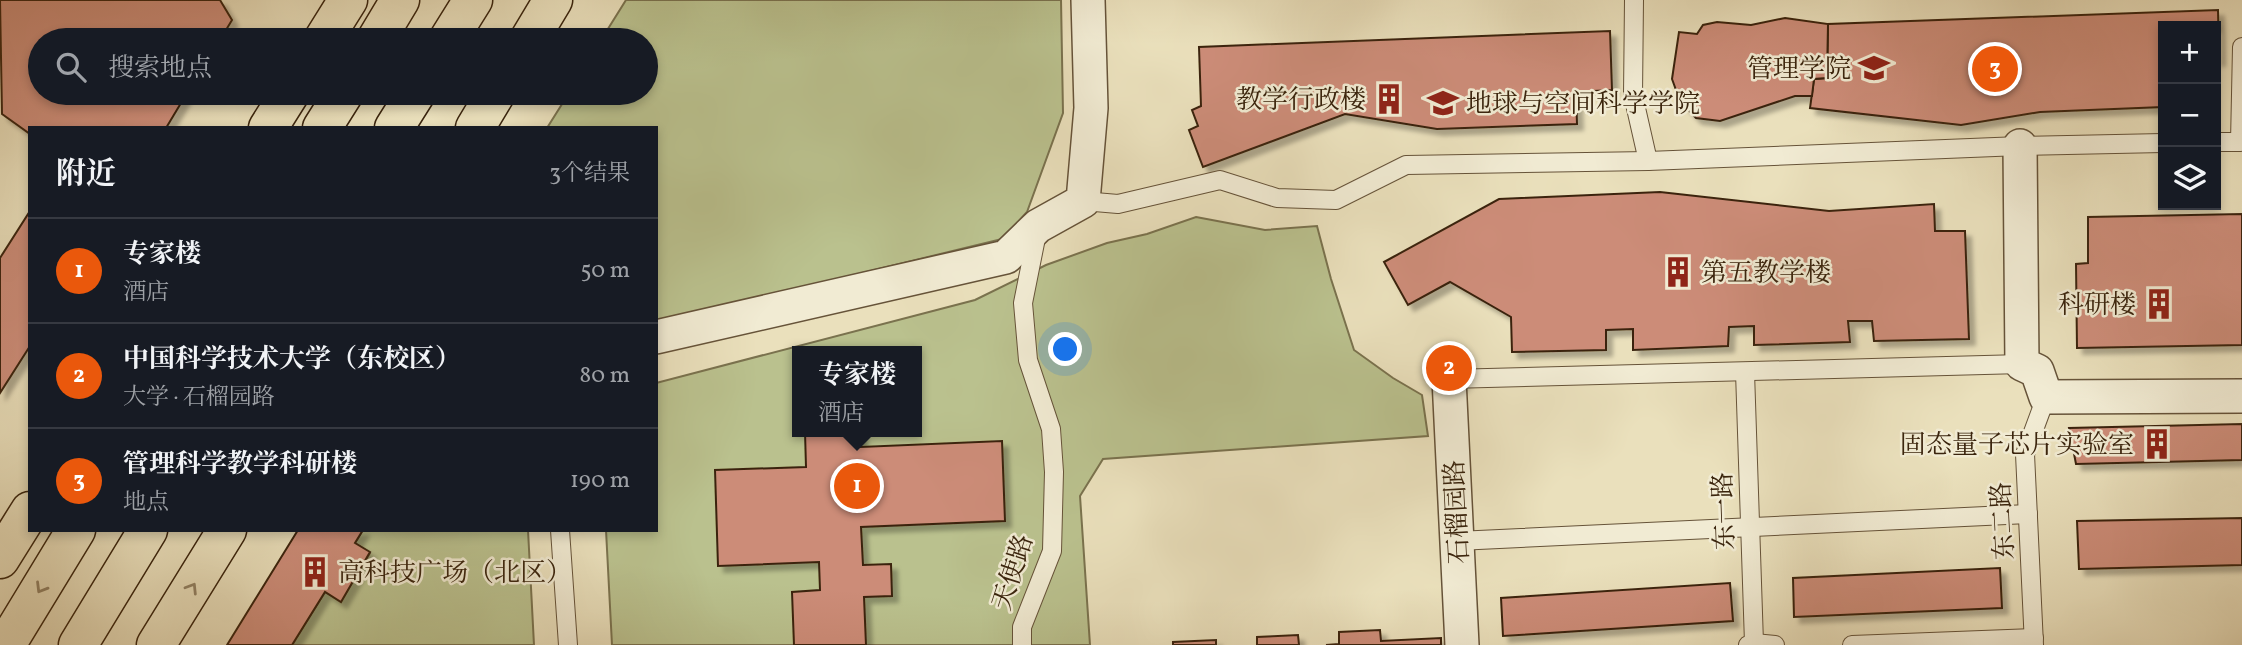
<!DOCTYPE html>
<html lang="zh">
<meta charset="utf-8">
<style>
:root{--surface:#171b24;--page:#242831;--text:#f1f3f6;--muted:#9ea1a6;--line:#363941;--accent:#ea580c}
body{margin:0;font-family:Vollkorn,"Noto Serif SC",serif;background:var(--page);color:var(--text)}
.controls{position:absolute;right:21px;top:21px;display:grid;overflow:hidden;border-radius:0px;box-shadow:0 4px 10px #0003}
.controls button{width:63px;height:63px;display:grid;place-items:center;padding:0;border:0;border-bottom:2px solid var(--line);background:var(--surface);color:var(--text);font:35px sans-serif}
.you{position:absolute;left:1066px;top:350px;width:24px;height:24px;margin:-18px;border:5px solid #fff;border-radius:50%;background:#1a73e8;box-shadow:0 0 0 10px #1a73e833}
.badge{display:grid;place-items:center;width:46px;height:46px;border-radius:50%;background:var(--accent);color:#fff;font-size:23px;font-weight:700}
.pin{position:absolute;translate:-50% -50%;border:4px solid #fff;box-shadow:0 2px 7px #0006}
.popup{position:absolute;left:792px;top:346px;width:130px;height:91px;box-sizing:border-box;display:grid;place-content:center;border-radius:0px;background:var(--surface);filter:drop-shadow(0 2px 5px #0005);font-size:23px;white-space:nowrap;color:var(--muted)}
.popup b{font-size:26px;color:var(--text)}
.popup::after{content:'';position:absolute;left:50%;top:100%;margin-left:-14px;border:14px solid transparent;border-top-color:var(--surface)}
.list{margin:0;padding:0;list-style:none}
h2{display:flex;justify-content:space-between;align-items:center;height:91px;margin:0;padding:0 28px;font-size:30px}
h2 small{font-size:23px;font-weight:400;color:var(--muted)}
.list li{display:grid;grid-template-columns:46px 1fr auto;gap:21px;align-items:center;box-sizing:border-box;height:105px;padding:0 28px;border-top:2px solid var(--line)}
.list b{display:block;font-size:26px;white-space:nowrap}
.list p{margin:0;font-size:23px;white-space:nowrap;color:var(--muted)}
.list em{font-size:23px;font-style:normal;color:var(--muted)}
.icon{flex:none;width:38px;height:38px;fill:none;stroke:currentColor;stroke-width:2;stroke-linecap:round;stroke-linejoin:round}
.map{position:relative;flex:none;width:2242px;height:645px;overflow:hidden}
.search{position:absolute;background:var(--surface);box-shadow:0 4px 10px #0003;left:28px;top:28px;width:630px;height:77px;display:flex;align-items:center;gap:18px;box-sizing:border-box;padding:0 24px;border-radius:38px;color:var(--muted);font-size:26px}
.panel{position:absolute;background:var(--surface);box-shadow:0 4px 10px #0003;left:28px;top:126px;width:630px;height:406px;border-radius:0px}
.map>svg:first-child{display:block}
.green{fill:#bac18e;stroke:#7a724e;stroke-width:2;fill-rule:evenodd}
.building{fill:#cc8c78;stroke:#3a240d;stroke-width:2;filter:url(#shadow)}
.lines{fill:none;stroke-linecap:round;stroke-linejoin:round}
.lane-casing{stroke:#665339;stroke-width:20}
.street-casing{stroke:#665339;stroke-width:36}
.highway-casing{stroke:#3a240d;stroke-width:41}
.lane{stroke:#f1ebd3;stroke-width:18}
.street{stroke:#f1ebd3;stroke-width:33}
.highway{stroke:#eae0bc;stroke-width:38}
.oneway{stroke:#928264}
.labels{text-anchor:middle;stroke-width:5;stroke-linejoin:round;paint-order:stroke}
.poi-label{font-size:26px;fill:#3a240d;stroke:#f1ebd3;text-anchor:end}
.street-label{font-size:26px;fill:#3a240d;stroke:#f1ebd3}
</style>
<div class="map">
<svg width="2242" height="645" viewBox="0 0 2242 645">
<defs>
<filter id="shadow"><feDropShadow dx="6" dy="6" stdDeviation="2" flood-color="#0004"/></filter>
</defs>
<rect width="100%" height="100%" fill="#eae0bc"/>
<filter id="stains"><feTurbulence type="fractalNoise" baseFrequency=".00286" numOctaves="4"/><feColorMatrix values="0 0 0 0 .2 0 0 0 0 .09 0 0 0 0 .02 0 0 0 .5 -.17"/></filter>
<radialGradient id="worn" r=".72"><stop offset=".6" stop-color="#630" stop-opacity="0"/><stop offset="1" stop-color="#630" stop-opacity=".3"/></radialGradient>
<!-- green -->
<g class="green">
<path d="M626 0H1061L1063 113 1027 212 1002 239 656 323V128H547L569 93H646V40H601Z"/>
<path d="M1196 217 1265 230 1317 226 1331 279 1354 350 1393 378 1422 395 1428 436 1103 459 1080 496 1090 645H612L606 530H656V383L975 300 1046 265 1107 243 1147 234ZM798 351H917V432H798Z"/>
<path d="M363 530H528L534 645H292L325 592 341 601 370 553 355 543Z"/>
</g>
<!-- building -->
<g class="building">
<path d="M0 0H220L232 20 220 40H40V93H187L166 128H30V134L2 114Z"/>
<path d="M2218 10 2219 60H2216V26H2163V107L2040 112 1961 125 1810 108 1814 79 1827 78 1828 24Z"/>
<path d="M1785 18 1828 24 1827 78 1814 79 1812 96H1795L1720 121 1696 118 1680 101 1672 79 1679 32 1697 34 1703 25 1717 22 1751 25Z"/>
<path d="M1610 31 1612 90 1576 92 1577 124 1437 129 1345 114 1203 167 1189 130 1198 126 1192 110 1201 106 1199 47Z"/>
<path d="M1660 192 1829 211 1934 204 1935 231H1965L1969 339 1874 341 1872 321H1848L1850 342 1754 345V326L1729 327 1728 346 1633 350V329L1606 330V350L1512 352 1511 317 1450 282 1408 305 1384 262 1499 199Z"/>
<path d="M30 211V346L0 393V258Z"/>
<path d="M2242 214V345L2077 348 2076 264 2088 263V217Z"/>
<path d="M2242 424V460L2076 464 2069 428Z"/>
<path d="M805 432H860L861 447 1002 441 1005 521 861 527 863 565 891 564 892 596 864 597 866 645H794L792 592 820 590 819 562 718 566 715 470 806 467Z"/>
<path d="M2242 518V565L2079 569 2077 521Z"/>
<path d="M298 530H363L355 543 370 552 341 602 325 592 292 645H227Z"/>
<path d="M2000 568 2002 608 1794 617 1793 578Z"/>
<path d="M1730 583 1733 621 1503 636 1501 598Z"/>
<path d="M1380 630 1381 641 1441 638V645H1326L1339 644V632Z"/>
<path d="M1298 635 1299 645H1257V637Z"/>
<path d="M1216 640V645H1173V642Z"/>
</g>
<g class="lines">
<defs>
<g id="lane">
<path d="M1634 0 1633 95 1648 161 2020 146 2163 143"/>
<path d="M2216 142H2240L2242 47"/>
<path d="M1083 201 1118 204 1220 180 1277 198 1336 200 1406 165 1648 161"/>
<path d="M1745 372 1754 643 1748 645"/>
<path d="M1449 379 2022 364"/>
<path d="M560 530 568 645"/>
<path d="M1457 541 2028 514"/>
<path d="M1754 643 1775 645"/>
<path d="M1022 645V627L1052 551 1054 472 1051 429 1028 360 1023 303 1037 233"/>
<path d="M1852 645 2034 638"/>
<path d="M2034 645 2025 454 2046 397"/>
</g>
<g id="street">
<path d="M2020 146 2022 364 2037 371 2046 397 2242 396"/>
<path d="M656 337 1006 257 1038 226 1083 201 1091 108 1088 0"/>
<path d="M1449 379 1462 645"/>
</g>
<g id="highway">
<path d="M323 40 348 0"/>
<path d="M376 40 400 0"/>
<path d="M448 40 473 0"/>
<path d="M529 40 553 0"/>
<path d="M268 128 290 93"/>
<path d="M322 128 344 93"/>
<path d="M394 128 416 93"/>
<path d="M475 128 496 93"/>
<path d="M0 559 30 511"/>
<path d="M6 645 76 530"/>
<path d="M78 645 148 530"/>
<path d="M156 645 227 530"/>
</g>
</defs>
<!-- lane casing -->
<use href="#lane" class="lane-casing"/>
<!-- street casing -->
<use href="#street" class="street-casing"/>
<!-- highway casing -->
<use href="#highway" class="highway-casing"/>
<!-- lane -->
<use href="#lane" class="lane"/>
<!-- street -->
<use href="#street" class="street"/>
<!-- highway -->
<use href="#highway" class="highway"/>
</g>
<!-- one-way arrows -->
<defs><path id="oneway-chevron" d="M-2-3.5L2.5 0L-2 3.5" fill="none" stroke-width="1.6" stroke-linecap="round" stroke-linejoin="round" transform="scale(1.75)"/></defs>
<g class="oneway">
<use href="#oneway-chevron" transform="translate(41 588) rotate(121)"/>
<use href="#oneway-chevron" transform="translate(192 588) rotate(-58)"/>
</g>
<!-- icons -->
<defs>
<symbol id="university-bare" viewBox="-9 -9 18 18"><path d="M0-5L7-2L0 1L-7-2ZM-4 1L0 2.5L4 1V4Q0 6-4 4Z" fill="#8f2418" stroke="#f1ebd3" stroke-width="2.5" paint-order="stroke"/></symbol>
<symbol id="building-bare" viewBox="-9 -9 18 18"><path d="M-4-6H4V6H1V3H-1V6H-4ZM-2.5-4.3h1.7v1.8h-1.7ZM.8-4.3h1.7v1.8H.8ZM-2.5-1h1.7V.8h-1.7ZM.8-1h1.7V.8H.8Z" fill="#8f2418" stroke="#f1ebd3" stroke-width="2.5" paint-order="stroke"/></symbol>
</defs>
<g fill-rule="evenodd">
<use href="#university-bare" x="1852" y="46" width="44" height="44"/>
<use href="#building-bare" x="1367" y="77" width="44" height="44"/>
<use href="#university-bare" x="1421" y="81" width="44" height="44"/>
<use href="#building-bare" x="1656" y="250" width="44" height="44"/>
<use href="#building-bare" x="2137" y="282" width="44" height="44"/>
<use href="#building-bare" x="2135" y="422" width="44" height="44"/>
<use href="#building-bare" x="293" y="550" width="44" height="44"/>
</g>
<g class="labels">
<!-- poi labels -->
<g class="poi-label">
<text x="1851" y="77">管理学院</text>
<text x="1366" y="108">教学行政楼</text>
<text x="1466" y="112" text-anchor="start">地球与空间科学学院</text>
<text x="1701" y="281" text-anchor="start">第五教学楼</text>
<text x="2136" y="313">科研楼</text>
<text x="2134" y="453">固态量子芯片实验室</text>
<text x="338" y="581" text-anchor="start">高科技广场（北区）</text>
</g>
<!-- street labels -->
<g class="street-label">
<text transform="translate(1723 511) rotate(-92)" y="9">东一路</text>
<text transform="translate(1456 512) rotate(-93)" y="9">石榴园路</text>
<text transform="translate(2002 521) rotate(-93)" y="9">东二路</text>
<text transform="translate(1012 572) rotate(-72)" y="9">天使路</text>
</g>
</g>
<rect width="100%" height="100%" filter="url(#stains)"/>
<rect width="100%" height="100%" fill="url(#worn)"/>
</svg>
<div class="controls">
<button>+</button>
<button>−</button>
<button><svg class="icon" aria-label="layers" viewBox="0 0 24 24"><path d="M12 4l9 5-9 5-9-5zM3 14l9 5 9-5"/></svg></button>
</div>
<div class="you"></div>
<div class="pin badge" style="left:857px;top:486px">1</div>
<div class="popup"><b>专家楼</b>酒店</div>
<div class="pin badge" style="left:1449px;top:368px">2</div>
<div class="pin badge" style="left:1995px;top:69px">3</div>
<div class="search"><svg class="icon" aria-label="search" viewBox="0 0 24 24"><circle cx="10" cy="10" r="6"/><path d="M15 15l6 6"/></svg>搜索地点</div>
<section class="panel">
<h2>附近<small>3个结果</small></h2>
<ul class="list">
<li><span class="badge">1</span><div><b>专家楼</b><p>酒店</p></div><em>50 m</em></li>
<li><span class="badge">2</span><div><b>中国科学技术大学（东校区）</b><p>大学 · 石榴园路</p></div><em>80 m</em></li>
<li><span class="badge">3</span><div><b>管理科学教学科研楼</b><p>地点</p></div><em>190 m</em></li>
</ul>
</section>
</div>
